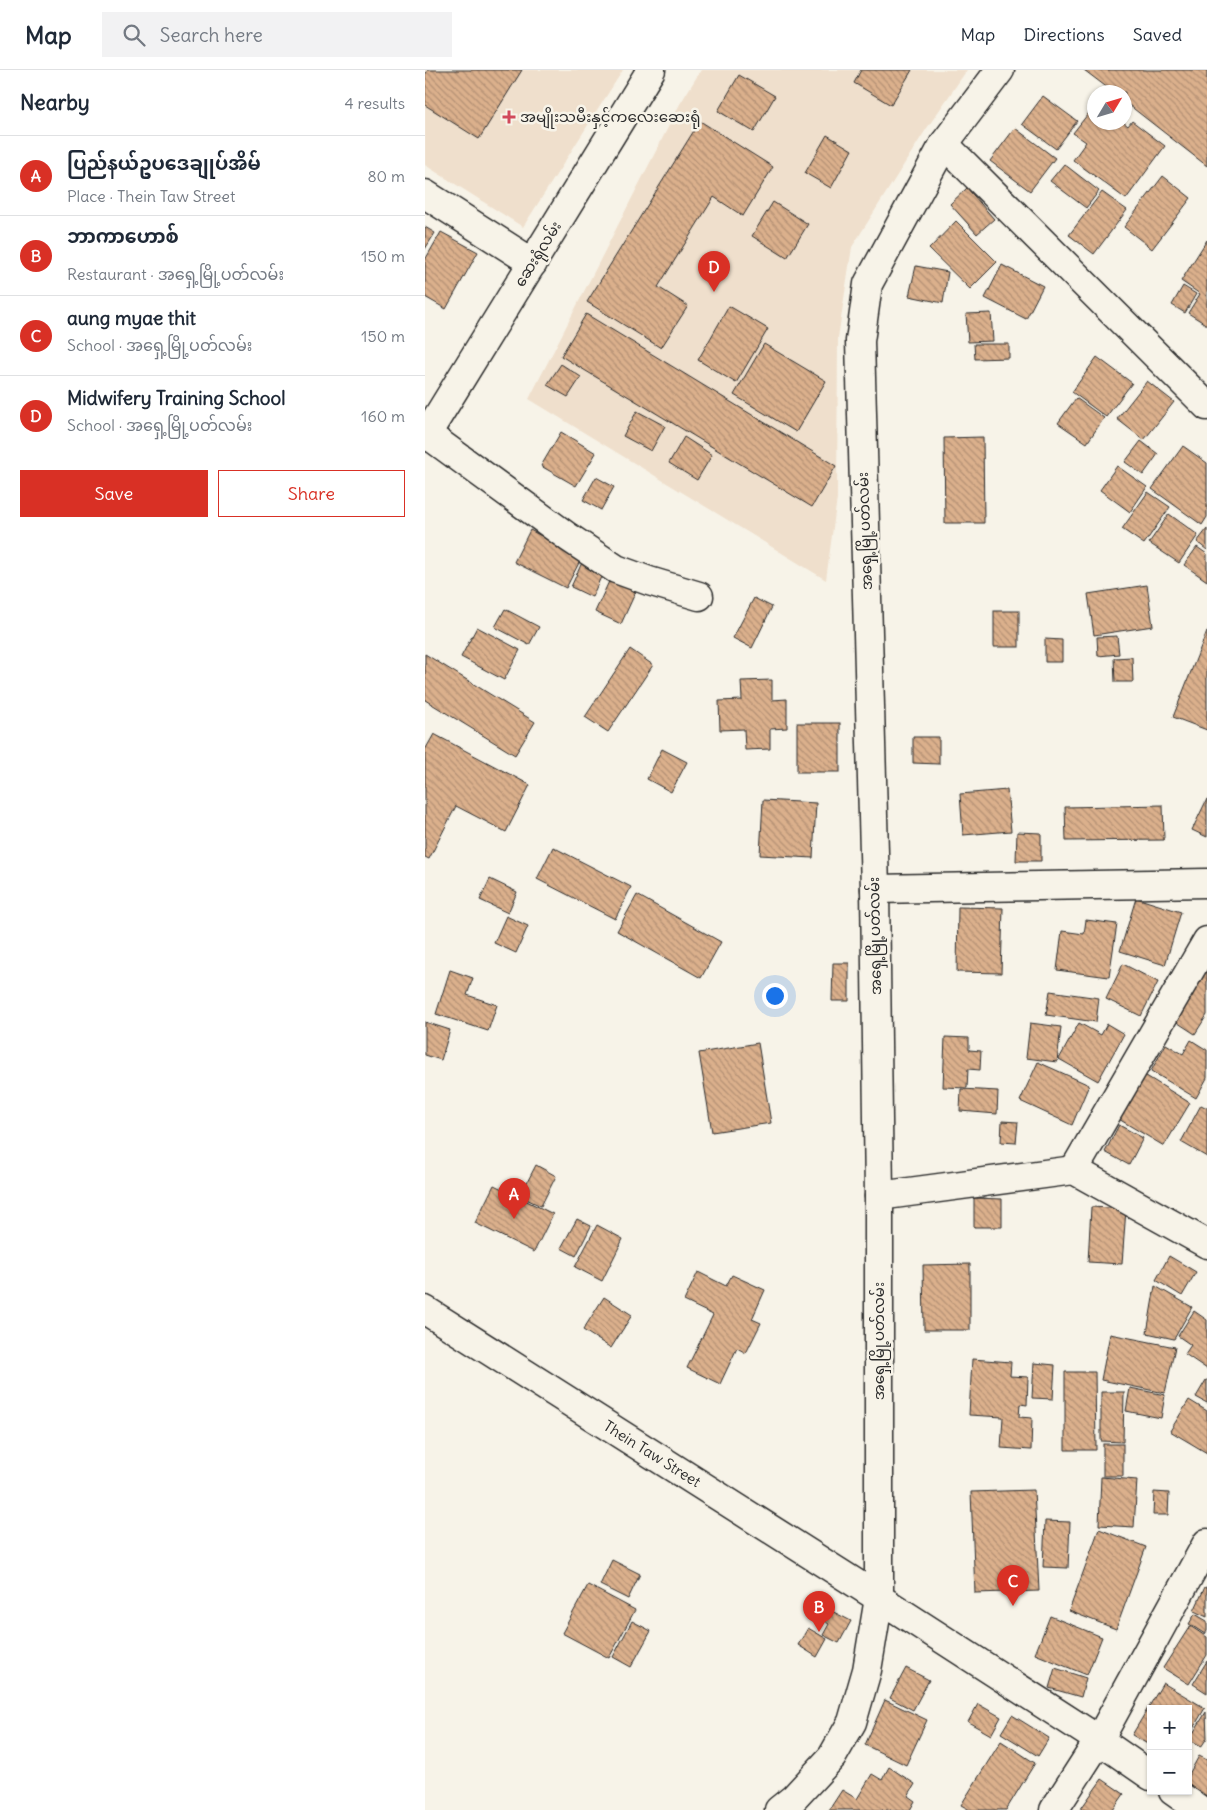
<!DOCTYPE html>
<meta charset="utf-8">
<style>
:root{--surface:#fff;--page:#f2f2f3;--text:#1f2937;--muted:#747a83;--line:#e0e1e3;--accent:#d93025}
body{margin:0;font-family:Delius,"Noto Sans Myanmar",sans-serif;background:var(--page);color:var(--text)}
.controls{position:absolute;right:15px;bottom:15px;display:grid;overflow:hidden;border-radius:0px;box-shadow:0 1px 4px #0004}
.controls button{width:45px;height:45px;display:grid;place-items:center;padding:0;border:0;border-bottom:1px solid var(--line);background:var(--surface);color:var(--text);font:25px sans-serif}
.compass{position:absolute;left:662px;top:15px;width:45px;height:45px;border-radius:50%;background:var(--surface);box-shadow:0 1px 4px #0004;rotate:52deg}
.you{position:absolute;left:349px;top:925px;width:18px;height:18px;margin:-12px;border:4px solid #fff;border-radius:50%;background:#1a73e8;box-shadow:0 0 0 8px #1a73e833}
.badge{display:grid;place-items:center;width:32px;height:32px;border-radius:50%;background:var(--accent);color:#fff;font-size:16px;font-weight:700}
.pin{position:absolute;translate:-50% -41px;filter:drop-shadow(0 1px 2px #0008)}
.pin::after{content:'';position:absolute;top:26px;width:18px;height:15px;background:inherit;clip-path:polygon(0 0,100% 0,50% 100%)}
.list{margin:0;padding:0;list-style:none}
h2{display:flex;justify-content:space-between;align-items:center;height:65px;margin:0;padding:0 20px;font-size:21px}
h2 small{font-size:16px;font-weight:400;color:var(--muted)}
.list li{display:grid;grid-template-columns:32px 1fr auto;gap:15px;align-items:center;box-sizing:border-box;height:80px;padding:0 20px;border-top:1px solid var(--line)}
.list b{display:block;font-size:19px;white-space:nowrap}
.list p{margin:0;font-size:16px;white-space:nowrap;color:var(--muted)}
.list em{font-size:16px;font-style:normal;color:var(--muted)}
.actions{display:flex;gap:10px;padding:15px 20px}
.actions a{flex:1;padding:11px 0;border:1px solid var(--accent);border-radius:0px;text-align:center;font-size:18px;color:var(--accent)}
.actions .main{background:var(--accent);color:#fff}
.icon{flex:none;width:28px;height:28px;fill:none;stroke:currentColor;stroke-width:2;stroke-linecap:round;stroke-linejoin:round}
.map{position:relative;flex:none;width:782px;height:1740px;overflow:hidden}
header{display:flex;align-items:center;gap:30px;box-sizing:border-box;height:70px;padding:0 25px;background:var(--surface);border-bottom:1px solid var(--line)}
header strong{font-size:24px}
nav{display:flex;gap:28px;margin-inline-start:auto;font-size:18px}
.search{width:350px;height:45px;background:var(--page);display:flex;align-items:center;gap:12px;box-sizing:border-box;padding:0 18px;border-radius:0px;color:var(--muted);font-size:19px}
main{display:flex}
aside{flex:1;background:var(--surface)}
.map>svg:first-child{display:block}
.built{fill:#efdfcc}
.building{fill:url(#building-back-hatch);stroke:#2b2b2b}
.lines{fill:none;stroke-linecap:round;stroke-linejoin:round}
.minor-casing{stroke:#2b2b2b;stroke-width:31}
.minor{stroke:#f7f3e8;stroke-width:28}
.poi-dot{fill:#d1495b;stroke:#f7f3e8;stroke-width:2}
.labels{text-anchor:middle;stroke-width:5;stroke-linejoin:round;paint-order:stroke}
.poi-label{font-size:15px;fill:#2b2b2b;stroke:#f7f3e8;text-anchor:start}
.street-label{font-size:15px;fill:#2b2b2b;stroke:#f7f3e8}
</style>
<header>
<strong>Map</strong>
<div class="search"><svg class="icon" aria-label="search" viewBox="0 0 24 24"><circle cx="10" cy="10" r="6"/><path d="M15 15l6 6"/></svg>Search here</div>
<nav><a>Map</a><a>Directions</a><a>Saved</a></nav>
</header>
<main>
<aside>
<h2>Nearby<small>4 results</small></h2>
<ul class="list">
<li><span class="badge">A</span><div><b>ပြည်နယ်ဥပဒေချုပ်အိမ်</b><p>Place · Thein Taw Street</p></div><em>80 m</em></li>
<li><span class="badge">B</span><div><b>ဘာကာဟောစ်</b><p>Restaurant · အရှေ့မြို့ပတ်လမ်း</p></div><em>150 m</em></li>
<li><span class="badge">C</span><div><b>aung myae thit</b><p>School · အရှေ့မြို့ပတ်လမ်း</p></div><em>150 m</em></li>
<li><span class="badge">D</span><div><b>Midwifery Training School</b><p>School · အရှေ့မြို့ပတ်လမ်း</p></div><em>160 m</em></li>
</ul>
<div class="actions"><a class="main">Save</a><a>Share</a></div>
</aside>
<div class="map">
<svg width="782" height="1740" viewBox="0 0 782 1740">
<defs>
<pattern id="building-back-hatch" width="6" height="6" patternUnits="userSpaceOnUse" patternTransform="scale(1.25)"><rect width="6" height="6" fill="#dbb08c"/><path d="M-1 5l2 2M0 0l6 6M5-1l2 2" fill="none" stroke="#b28f73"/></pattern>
</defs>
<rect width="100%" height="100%" fill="#f7f3e8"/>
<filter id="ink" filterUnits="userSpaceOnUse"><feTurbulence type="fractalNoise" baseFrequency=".02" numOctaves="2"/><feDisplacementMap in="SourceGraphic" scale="10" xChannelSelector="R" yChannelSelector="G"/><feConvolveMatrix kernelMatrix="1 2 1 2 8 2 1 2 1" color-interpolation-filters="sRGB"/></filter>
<g filter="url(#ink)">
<!-- built -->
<g class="built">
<path d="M0 0H198L98 157 0 95Z"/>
<path d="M276 0H542L500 61 427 177 413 268 412 428 401 510 104 329 255 34Z"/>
</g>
<!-- building -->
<g class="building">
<path d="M3 0H97L54 69 0 35V5Z"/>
<path d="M436 0H487L466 35 429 13Z"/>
<path d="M659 0H782V96L700 32V22H688Z"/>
<path d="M314 5 350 26 329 62 293 41Z"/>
<path d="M618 26 652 51 631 79 597 54Z"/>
<path d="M670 35V52H698L703 56 707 51 740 76 701 129 648 90 661 72 648 63Z"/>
<path d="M275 51 348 97 318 146 289 127 233 217 263 236 236 278 162 232Z"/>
<path d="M590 58 630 88 605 121 565 91Z"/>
<path d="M402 65 427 80 406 118 380 103Z"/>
<path d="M639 94 674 121 661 138 625 111Z"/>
<path d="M738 106 766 128 727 179 699 157Z"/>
<path d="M542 118 569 149 552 164 525 134Z"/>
<path d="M677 122 702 140 669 184 644 165Z"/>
<path d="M348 132 383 154 362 188 327 166Z"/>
<path d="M531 151 572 192 545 219 504 179Z"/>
<path d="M0 157 10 163 0 179Z"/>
<path d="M16 162 53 182 21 239 0 227V190Z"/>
<path d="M782 170V255L763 243 775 224 756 211Z"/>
<path d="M577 195 618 216 601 249 560 228Z"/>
<path d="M491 196 523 202 518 233 484 226Z"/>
<path d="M758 216 771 224 760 243 747 235Z"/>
<path d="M304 236 343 259 311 313 273 290Z"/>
<path d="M566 243 568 271 543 272 541 244Z"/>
<path d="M161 244 411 396 387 437 136 286Z"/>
<path d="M339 274 401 311 371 362 309 325Z"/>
<path d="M549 274H584V288L550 289Z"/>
<path d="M672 287 707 313 681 347 647 322Z"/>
<path d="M136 294 156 307 143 327 122 315Z"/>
<path d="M722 311 749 332 719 370 692 349Z"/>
<path d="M651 328 679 348 662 373 633 353Z"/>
<path d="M212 341 240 356 226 381 198 366Z"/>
<path d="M136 362 171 383 151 416 116 396Z"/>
<path d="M259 367 287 385 272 410 244 393Z"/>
<path d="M558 367 559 453H520L519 368Z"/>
<path d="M716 371 733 384 718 405 700 392Z"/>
<path d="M758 376 782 393V447L777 455 727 419Z"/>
<path d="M692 396 722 417 705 442 675 420Z"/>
<path d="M171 407 189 417 176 440 158 430Z"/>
<path d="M723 422 745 437 719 474 697 459Z"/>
<path d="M744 444 773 465 754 493 724 473Z"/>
<path d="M782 459V480L772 472Z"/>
<path d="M105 460 157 487 141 518 89 492Z"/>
<path d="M772 477 782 484V511L759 495Z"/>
<path d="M159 488 180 498 167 527 146 517Z"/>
<path d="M186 507 212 519 196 554 170 542Z"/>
<path d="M722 515 728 556 669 565 663 524Z"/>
<path d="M329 528 347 537 327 578 308 568Z"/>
<path d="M80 539 114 557 104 575 70 557Z"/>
<rect x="569" y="541" width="25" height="36"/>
<path d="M52 557 95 580 79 610 36 587Z"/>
<path d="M782 561V660L748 647Z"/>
<path d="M692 566 694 584 673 586 672 567Z"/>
<path d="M620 569 637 570V592H620Z"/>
<path d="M205 579 228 595 183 662 160 647Z"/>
<path d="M0 584 110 652 90 685 0 630Z"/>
<path d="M707 587 708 612H690L689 588Z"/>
<path d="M347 610V630L362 629V658L345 659V679L320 680 319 659 295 660 294 631 317 630 316 611Z"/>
<rect x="372" y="653" width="43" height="49"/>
<path d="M9 664 105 715 81 762 31 736 4 789 0 787V680Z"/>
<path d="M488 667H514V694L488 693Z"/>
<path d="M237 679 262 692 246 722 222 709Z"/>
<path d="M582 720 586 761 538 765 535 724Z"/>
<path d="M782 729V767L767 760Z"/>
<path d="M338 730 391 733 388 788 335 785Z"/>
<path d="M738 735 739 770 641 771 640 737Z"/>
<path d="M592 762 616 763V791H591Z"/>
<path d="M128 777 206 817 190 849 112 809Z"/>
<path d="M65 809 92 822 83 843 55 830Z"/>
<path d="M212 825 296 872 276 908 192 861Z"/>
<path d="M711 828 756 842 740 895 695 881Z"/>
<path d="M533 837 578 838 576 903 532 902Z"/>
<path d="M81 846 103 856 91 883 69 873Z"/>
<path d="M661 850 692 854 684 907 632 900 637 861 659 864Z"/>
<path d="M408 893H424V931H407Z"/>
<path d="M698 894 733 912 716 946 681 929Z"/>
<path d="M782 895V945L770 964 747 949Z"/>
<path d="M25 900 48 908 42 925 72 935 63 961 11 944Z"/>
<path d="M625 921 674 928 671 952 621 945Z"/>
<path d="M0 952 25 960 16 990 0 985Z"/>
<path d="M605 953 636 957 632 992 601 988Z"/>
<path d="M654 953 676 965 682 954 699 964 673 1011 634 989Z"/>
<path d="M520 967 544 968V980L556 981 555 1000 543 999 542 1018 518 1017Z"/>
<path d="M766 970 782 980V1008L771 1028 726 1001 741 974 758 984Z"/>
<path d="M333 973 346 1053 287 1062 274 983Z"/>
<path d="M613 992 664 1015 647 1055 595 1031Z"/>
<path d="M718 1004 765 1033 739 1076 692 1048Z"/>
<path d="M536 1019 573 1021 572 1044 535 1041Z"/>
<path d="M776 1035 782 1038V1087L756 1072Z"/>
<path d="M577 1051 593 1052 591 1073 576 1072Z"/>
<path d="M694 1055 718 1068 704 1095 680 1082Z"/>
<path d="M111 1095 131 1106 116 1136 95 1126Z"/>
<path d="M69 1115 128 1144 109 1182 50 1153Z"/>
<path d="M549 1128 577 1129V1157H549Z"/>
<path d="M666 1137 701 1139 697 1194 663 1192Z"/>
<path d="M152 1149 166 1156 151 1186 136 1178Z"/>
<path d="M172 1155 198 1169 177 1211 150 1197Z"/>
<path d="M744 1186 771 1202 757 1226 731 1210Z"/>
<path d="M545 1194V1260H499L498 1195Z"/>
<path d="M273 1202 301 1216 307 1205 340 1220 327 1249 336 1253 321 1283 312 1278 295 1314 262 1298 288 1245 259 1231Z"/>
<path d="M730 1216 767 1237 749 1269 722 1263Z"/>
<path d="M179 1227 207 1245 186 1278 158 1260Z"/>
<path d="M769 1241 782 1250V1299L760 1284 766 1275 753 1266Z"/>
<path d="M685 1264 750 1277 740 1323 676 1310Z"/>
<path d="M547 1289 586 1292 585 1306 603 1307 602 1335 595 1334 594 1347 607 1348 606 1380 576 1378 578 1347 544 1345Z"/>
<path d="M609 1293 630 1295 628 1329 607 1328Z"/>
<path d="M640 1302H670L671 1380H640Z"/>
<path d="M781 1310H782V1333L771 1327Z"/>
<path d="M705 1318 740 1325 736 1348 701 1341Z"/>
<path d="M676 1322H699L698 1372 676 1371Z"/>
<path d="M764 1330 782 1341V1383L745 1361Z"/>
<rect x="678" y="1374" width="20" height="32"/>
<path d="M676 1407 712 1410 709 1457 674 1455Z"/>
<path d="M609 1420 614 1521 550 1523 546 1422Z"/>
<path d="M729 1422 744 1423 743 1445H728Z"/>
<path d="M620 1451 645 1452 643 1498 618 1497Z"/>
<path d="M674 1459 721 1477 691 1559 644 1541Z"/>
<path d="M187 1490 215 1504 203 1529 175 1515Z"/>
<path d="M163 1515 210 1540 184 1588 137 1563Z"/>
<path d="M780 1517 782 1518V1547L769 1541Z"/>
<path d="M397 1536 426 1551 414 1573 398 1565 404 1554 392 1547Z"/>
<path d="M770 1544 782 1551V1561L780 1564 764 1554Z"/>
<path d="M625 1546 677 1567 662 1605 610 1584Z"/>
<path d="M207 1551 226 1561 206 1597 188 1587Z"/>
<path d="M765 1556 782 1567V1585L764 1614 738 1598Z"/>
<path d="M383 1558 402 1569 392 1587 373 1575Z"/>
<path d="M782 1591V1623L768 1614Z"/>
<path d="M481 1598 504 1610 488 1640 465 1628Z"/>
<path d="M630 1598 661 1608 656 1627 624 1618Z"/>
<path d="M738 1613 780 1638 763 1667V1639H726V1676L707 1665Z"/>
<path d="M460 1630 502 1650 481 1695 440 1675Z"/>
<path d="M553 1634 576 1647 566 1665 543 1652Z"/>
<path d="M781 1642 782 1668 776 1677 764 1670Z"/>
<path d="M587 1645 624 1668 613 1686 576 1663Z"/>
<path d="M576 1671 610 1693 581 1740H545L536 1735Z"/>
<path d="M774 1686 782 1690V1735L763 1721V1706Z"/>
<path d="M464 1697 490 1714 483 1726 490 1731 485 1740H404L417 1720 432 1729 447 1704 457 1710Z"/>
<path d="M677 1709 699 1724 688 1740H655Z"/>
</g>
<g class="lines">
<defs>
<g id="minor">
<path d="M519 74 782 336"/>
<path d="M0 124 108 193"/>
<path d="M2 364 143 467 191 499 224 511 274 526"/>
<path d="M0 367 226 0"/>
<path d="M450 819 782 813"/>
<path d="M649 1100 782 871"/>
<path d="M454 1126 649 1100 782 1174"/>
<path d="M0 1240 454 1528 674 1670 726 1706"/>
<path d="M748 1721 775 1740"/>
<path d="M354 1740 369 1728 407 1687 427 1652 442 1600 454 1528V1126L450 819 435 271 443 214 519 74 575 0"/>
<path d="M629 1740 674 1670 782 1473"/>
</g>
</defs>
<!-- minor casing -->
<use href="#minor" class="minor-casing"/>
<!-- minor -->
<use href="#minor" class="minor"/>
</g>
</g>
<!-- markers -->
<path class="poi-dot" d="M81.5 39.5h5v5h5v5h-5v5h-5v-5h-5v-5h5z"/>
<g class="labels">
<!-- poi labels -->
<g class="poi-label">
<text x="95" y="52">အမျိုးသမီးနှင့်ကလေးဆေးရုံ</text>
</g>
<!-- street labels -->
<g class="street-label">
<text transform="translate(113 184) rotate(-58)" y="5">ဆေးရုံလမ်း</text>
<text transform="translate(440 461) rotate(-92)" y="5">အရှေ့မြို့ပတ်လမ်း</text>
<text transform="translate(450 866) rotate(-91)" y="5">အရှေ့မြို့ပတ်လမ်း</text>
<text transform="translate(454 1271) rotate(-90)" y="5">အရှေ့မြို့ပတ်လမ်း</text>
<text transform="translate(227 1384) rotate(32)" y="5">Thein Taw Street</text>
</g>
</g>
</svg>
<div class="controls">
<button>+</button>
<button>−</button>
</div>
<svg class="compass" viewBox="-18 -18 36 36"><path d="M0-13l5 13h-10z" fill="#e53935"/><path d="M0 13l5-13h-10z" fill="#747a83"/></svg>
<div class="you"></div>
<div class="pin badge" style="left:89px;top:1149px">A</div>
<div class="pin badge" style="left:394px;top:1562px">B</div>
<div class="pin badge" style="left:588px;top:1536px">C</div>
<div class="pin badge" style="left:289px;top:222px">D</div>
</div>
</main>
